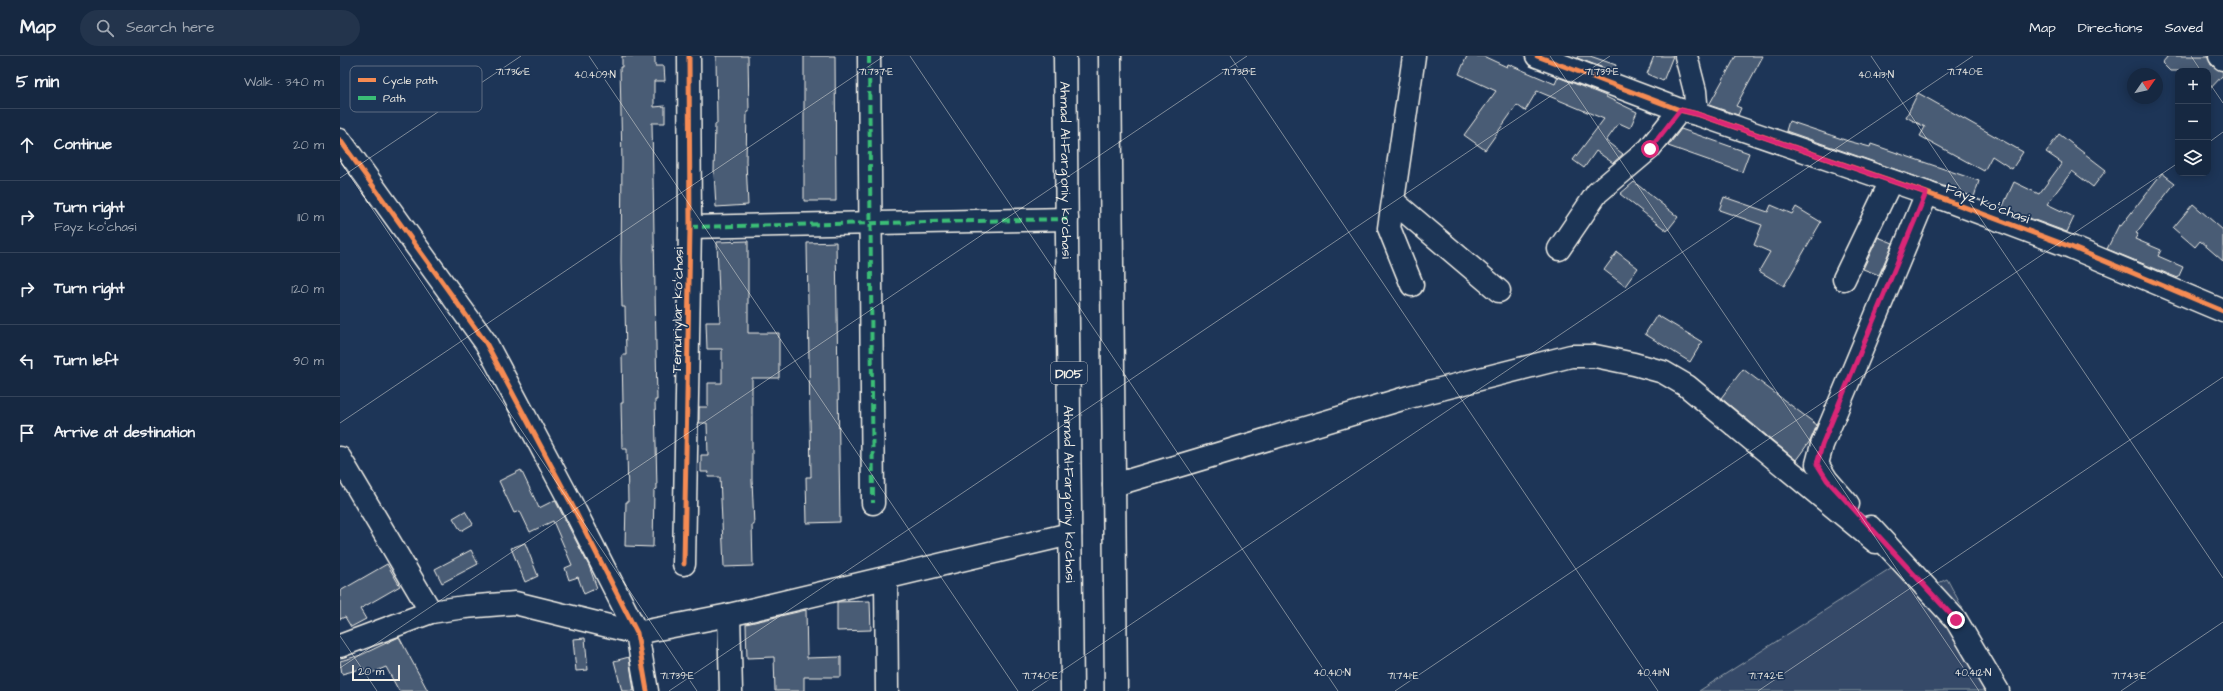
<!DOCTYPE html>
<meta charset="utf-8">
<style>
:root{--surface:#162841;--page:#23344c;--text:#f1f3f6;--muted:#9ea6b1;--line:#35445a}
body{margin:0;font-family:"Architects Daughter",sans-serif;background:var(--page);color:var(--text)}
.controls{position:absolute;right:12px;top:12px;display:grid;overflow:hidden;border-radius:8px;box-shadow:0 2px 10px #0003}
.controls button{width:36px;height:36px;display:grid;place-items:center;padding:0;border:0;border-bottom:1px solid var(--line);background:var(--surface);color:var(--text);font:20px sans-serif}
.compass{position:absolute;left:1787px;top:12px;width:36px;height:36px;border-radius:50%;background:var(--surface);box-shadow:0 2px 10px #0003;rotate:56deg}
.scale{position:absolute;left:12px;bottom:10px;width:48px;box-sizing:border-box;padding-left:4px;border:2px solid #f4f1e8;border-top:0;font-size:11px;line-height:14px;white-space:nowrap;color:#f4f1e8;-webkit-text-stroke:3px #1d3557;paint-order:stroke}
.stop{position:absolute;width:12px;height:12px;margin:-9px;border:3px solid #db2777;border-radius:50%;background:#fff}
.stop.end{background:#db2777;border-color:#fff;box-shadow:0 1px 4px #0008}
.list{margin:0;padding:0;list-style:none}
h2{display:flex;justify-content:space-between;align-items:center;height:52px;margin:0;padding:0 16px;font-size:17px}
h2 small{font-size:13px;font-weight:400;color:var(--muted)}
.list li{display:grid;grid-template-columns:26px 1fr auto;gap:12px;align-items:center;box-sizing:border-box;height:72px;padding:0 16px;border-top:1px solid var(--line)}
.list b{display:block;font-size:15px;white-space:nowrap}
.list p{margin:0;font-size:13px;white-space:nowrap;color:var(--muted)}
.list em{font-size:13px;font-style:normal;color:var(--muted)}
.icon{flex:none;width:22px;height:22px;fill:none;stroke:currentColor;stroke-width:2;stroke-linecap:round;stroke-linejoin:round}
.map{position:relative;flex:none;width:1883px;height:635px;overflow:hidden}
header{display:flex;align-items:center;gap:24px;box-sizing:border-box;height:56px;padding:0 20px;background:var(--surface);border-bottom:1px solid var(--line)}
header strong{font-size:19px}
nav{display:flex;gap:22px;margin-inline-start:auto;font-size:14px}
.search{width:280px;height:36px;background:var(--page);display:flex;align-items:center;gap:10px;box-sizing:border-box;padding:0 14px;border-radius:22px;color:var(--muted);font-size:15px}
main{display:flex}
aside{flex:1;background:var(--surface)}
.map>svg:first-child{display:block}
.green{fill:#354a67;stroke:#949ea8}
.building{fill:#485b74;stroke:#f4f1e8}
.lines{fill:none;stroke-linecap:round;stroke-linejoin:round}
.minor-casing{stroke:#f4f1e8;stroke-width:25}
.highway-casing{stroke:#f4f1e8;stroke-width:25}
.minor{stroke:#1d3557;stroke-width:22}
.highway{stroke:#1d3557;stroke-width:22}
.quiet{stroke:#3abd76;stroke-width:4;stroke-dasharray:8 4;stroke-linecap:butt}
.cycleway-casing{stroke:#1d3557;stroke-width:8}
.cycleway{stroke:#f68b52;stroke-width:5}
.route{stroke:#db2777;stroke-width:5}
.ticks{fill:none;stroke:#f4f1e8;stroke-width:1;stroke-opacity:0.45}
.labels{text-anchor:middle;stroke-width:3.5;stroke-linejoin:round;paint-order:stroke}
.shield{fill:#1d3557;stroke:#b4b9bc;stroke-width:1}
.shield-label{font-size:13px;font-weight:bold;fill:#f4f1e8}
.street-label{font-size:14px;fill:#f4f1e8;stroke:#1d3557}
.key{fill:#1d3557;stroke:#5e6d82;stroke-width:1}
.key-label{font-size:11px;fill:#f4f1e8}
.ticks-label{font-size:10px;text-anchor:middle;fill:#f4f1e8;stroke:#1d3557;stroke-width:3.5;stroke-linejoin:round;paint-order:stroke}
</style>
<header>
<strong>Map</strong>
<div class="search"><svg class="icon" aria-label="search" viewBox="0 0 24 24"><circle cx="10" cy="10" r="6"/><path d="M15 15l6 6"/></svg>Search here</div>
<nav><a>Map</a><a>Directions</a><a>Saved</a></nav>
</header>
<main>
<aside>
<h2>5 min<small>Walk · 340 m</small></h2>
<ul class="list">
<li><svg class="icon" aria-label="ahead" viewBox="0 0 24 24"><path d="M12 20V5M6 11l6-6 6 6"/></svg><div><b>Continue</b></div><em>20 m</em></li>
<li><svg class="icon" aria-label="right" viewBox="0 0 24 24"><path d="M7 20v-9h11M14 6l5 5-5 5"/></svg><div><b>Turn right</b><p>Fayz koʻchasi</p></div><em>110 m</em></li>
<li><svg class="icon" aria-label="right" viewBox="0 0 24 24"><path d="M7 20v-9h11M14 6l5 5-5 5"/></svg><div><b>Turn right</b></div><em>120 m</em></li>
<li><svg class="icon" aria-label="left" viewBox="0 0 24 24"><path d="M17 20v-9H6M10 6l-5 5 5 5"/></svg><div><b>Turn left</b></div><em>90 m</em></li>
<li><svg class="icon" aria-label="arrive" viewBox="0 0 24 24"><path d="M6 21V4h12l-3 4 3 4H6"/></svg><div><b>Arrive at destination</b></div></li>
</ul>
</aside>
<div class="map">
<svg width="1883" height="635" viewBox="0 0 1883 635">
<rect width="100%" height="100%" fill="#1d3557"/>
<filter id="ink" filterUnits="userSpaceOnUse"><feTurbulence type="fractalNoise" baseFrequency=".025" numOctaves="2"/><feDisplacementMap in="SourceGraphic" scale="8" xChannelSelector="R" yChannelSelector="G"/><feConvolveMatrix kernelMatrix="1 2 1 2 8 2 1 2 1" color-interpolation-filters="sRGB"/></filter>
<g filter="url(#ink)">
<!-- green -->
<path class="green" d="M1571 499 1590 531 1607 523 1667 635H1359Z"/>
<!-- building -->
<g class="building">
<path d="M282 0H315V10H324L325 25H314V51L325 50V67H312L317 344H315L317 433 314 434 313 491 285 490 286 446H288L287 393H282L281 347H283L282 299H286L285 251H282L281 205 282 106 280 11H282Z"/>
<path d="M376 0H408L409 56H407L406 105 408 149 376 151 374 116 375 68H377Z"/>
<path d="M464 0H495L496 145H464Z"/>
<path d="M1127 0H1143L1167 11 1168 8 1215 28 1218 21 1266 40V41L1297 56 1290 72 1279 67 1266 85 1283 98 1273 107 1256 95 1244 112 1233 104 1264 63 1197 35 1185 55 1177 49 1145 94 1124 79 1156 35 1119 18Z"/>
<path d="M1238 0H1250L1276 9 1274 16 1237 2Z"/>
<path d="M1314 0H1333L1323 25 1307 18Z"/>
<path d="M1396 0H1423L1396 50 1401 52 1398 59 1369 49Z"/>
<path d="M1828 0H1868L1871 9 1883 15V19L1868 35V15H1830L1822 7Z"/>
<path d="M1578 37 1683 96 1672 113 1652 100 1644 115 1580 80 1585 71 1566 61Z"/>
<path d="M1449 65 1508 85 1530 91 1531 88 1639 125 1634 141 1446 75Z"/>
<path d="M1341 73 1409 97 1402 116 1328 90Z"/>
<path d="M1719 78 1766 114 1753 131 1732 115 1707 148 1734 161 1727 176 1662 152 1674 126 1699 138 1722 107 1706 96Z"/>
<path d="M1822 117 1835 127 1796 177 1798 178 1795 183 1821 194 1818 200 1843 211 1838 222 1767 193 1779 169 1781 170Z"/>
<path d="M1294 126 1338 161 1327 175 1280 138Z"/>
<path d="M1384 141 1428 156 1431 149 1452 158 1456 151 1481 166 1444 230 1419 215 1430 196 1414 189 1422 169 1379 154Z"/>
<path d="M1853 148 1883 174V205L1860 185 1855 191 1833 172Z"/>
<path d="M1538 181 1553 187 1539 219 1523 213Z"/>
<path d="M408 185V277H439V322H412V424L414 469H412L413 510 384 511 380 421H368L369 416H361V399H368L367 367H359V351H368V327H382V293H367L366 266H380L377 186Z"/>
<path d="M496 186 500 466 467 467 466 421H471L467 187Z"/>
<path d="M1277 196 1298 212 1285 230 1264 214Z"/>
<path d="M1317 259 1362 286 1350 306 1305 278Z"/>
<path d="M1403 313 1477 369 1470 385 1456 404 1381 342Z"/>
<path d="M181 414 199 452 215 444 249 510 257 532 244 538 238 521 229 524 225 512 232 509 213 465 190 476 180 455 174 457 159 425Z"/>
<path d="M125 455 133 468 121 475 113 462Z"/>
<path d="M185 487 198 520 185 526 171 492Z"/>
<path d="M131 494 138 508 102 527 95 513Z"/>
<path d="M47 508 60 530 20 553 26 563 11 571 5 561 0 563V535Z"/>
<path d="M530 545 531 574 497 575V546Z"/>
<path d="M466 554 467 602 501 601V621H464V635H435L434 601 407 602 406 568Z"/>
<path d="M59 581 88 635H59L46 611 27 619 24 612 2 618 0 605 21 599Z"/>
<path d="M245 582 248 614 236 615 233 583Z"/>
<path d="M289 601 294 635H282L274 605Z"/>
</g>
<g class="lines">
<defs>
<g id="minor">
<path d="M529 0 533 447"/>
<path d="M1197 0 1340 54 1357 58 1587 137 1731 191 1883 255"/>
<path d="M1346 0 1355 35 1357 58"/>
<path d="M1880 0 1883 3"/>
<path d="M0 84 146 287 231 447 297 577 307 635"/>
<path d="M1054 146 1159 235"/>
<path d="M350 171 727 163"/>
<path d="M1219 193 1257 137 1309 93 1340 54"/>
<path d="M1504 223 1551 125"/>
<path d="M1072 229 1049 172 1074 0"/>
<path d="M0 402 91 556"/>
<path d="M774 429 1069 341 1231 300H1255L1294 308 1323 316 1347 330 1536 486"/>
<path d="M1508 448 1487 424 1477 408 1482 389 1587 137"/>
<path d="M1530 471 1616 564 1658 635"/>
<path d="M344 508 350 171 349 0"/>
<path d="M546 523 547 635"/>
<path d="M389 559 391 635"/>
<path d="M0 590 91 556 125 551 175 547 297 577 389 559 730 478"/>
</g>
<g id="highway">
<path id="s1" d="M725 0 732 635"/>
<path d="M770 0 776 635"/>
</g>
</defs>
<!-- minor casing -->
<use href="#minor" class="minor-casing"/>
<!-- highway casing -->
<use href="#highway" class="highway-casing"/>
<!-- minor -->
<use href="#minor" class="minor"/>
<!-- highway -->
<use href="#highway" class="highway"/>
<!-- quiet -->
<g class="quiet">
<path d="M529 0 533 447"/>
<path d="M350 171 727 163"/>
</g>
<defs>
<g id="cycleway">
<path d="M1197 0 1340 54 1357 58 1587 137 1731 191 1883 255"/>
<path d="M0 84 146 287 231 447 297 577 307 635"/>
<path d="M344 508 350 171 349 0"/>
</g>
</defs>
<!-- cycleway casing -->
<use href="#cycleway" class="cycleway-casing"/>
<!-- cycleway -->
<use href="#cycleway" class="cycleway"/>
</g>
</g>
<g class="lines" filter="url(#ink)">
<!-- route -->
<path class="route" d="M1310 93 1340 54 1357 58 1586 137 1482 389 1477 408 1487 424 1616 564"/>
</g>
<!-- ticks -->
<path class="ticks" d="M249 0 678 635M570 0 998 635M890 0 1318 635M1210 0 1639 635M1531 0 1883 522M1851 0 1861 15M1868 25 1883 47M1868 87 1883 76M0 105 357 635M0 122 181 0M0 367 544 0M0 580 37 635M0 612 907 0M329 635 1270 0M692 635 1633 0M1055 635 1838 107M1418 635 1883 321M1781 635 1883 566"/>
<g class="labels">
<!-- shield labels -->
<rect class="shield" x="711" y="306" width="36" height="22" rx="3"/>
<g class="shield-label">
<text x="729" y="322">D105</text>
</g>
<!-- street labels -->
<g class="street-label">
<text dy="5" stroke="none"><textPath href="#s1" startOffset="114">Ahmad Al-Farg'oniy ko'chasi</textPath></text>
<text transform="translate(1648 147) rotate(21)" y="5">Fayz koʻchasi</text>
<text transform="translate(337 254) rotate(-89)" y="5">Temuriylar koʻchasi</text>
<text dy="5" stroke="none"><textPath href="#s1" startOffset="438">Ahmad Al-Farg'oniy ko'chasi</textPath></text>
</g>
</g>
<!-- legend -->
<rect x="10" y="10" width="132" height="46" rx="6" class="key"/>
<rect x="18" y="22" width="18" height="4" fill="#f68b52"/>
<rect x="18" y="40" width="18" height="4" fill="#3abd76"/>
<g class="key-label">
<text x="43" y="28">Cycle path</text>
<text x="43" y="46">Path</text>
</g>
<g class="ticks-label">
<text x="899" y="19">71.738°E</text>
<text x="1262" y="19">71.739°E</text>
<text x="1625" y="19">71.740°E</text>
<text x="173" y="19">71.736°E</text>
<text x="536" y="19">71.737°E</text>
<text x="255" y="22">40.409°N</text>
<text x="1536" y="22">40.413°N</text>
<text x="992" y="620">40.410°N</text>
<text x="1313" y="620">40.411°N</text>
<text x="1633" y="620">40.412°N</text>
<text x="337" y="623">71.739°E</text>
<text x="700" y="623">71.740°E</text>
<text x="1063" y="623">71.741°E</text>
<text x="1426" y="623">71.742°E</text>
<text x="1789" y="623">71.743°E</text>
</g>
</svg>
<div class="controls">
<button>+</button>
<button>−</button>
<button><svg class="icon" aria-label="layers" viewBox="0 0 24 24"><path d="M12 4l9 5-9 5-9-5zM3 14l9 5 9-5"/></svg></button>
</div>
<svg class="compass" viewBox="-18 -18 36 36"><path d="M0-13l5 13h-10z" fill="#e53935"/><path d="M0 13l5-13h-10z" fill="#9ea6b1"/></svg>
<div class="scale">20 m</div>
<div class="stop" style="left:1310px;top:93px"></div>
<div class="stop end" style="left:1616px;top:564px"></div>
</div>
</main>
